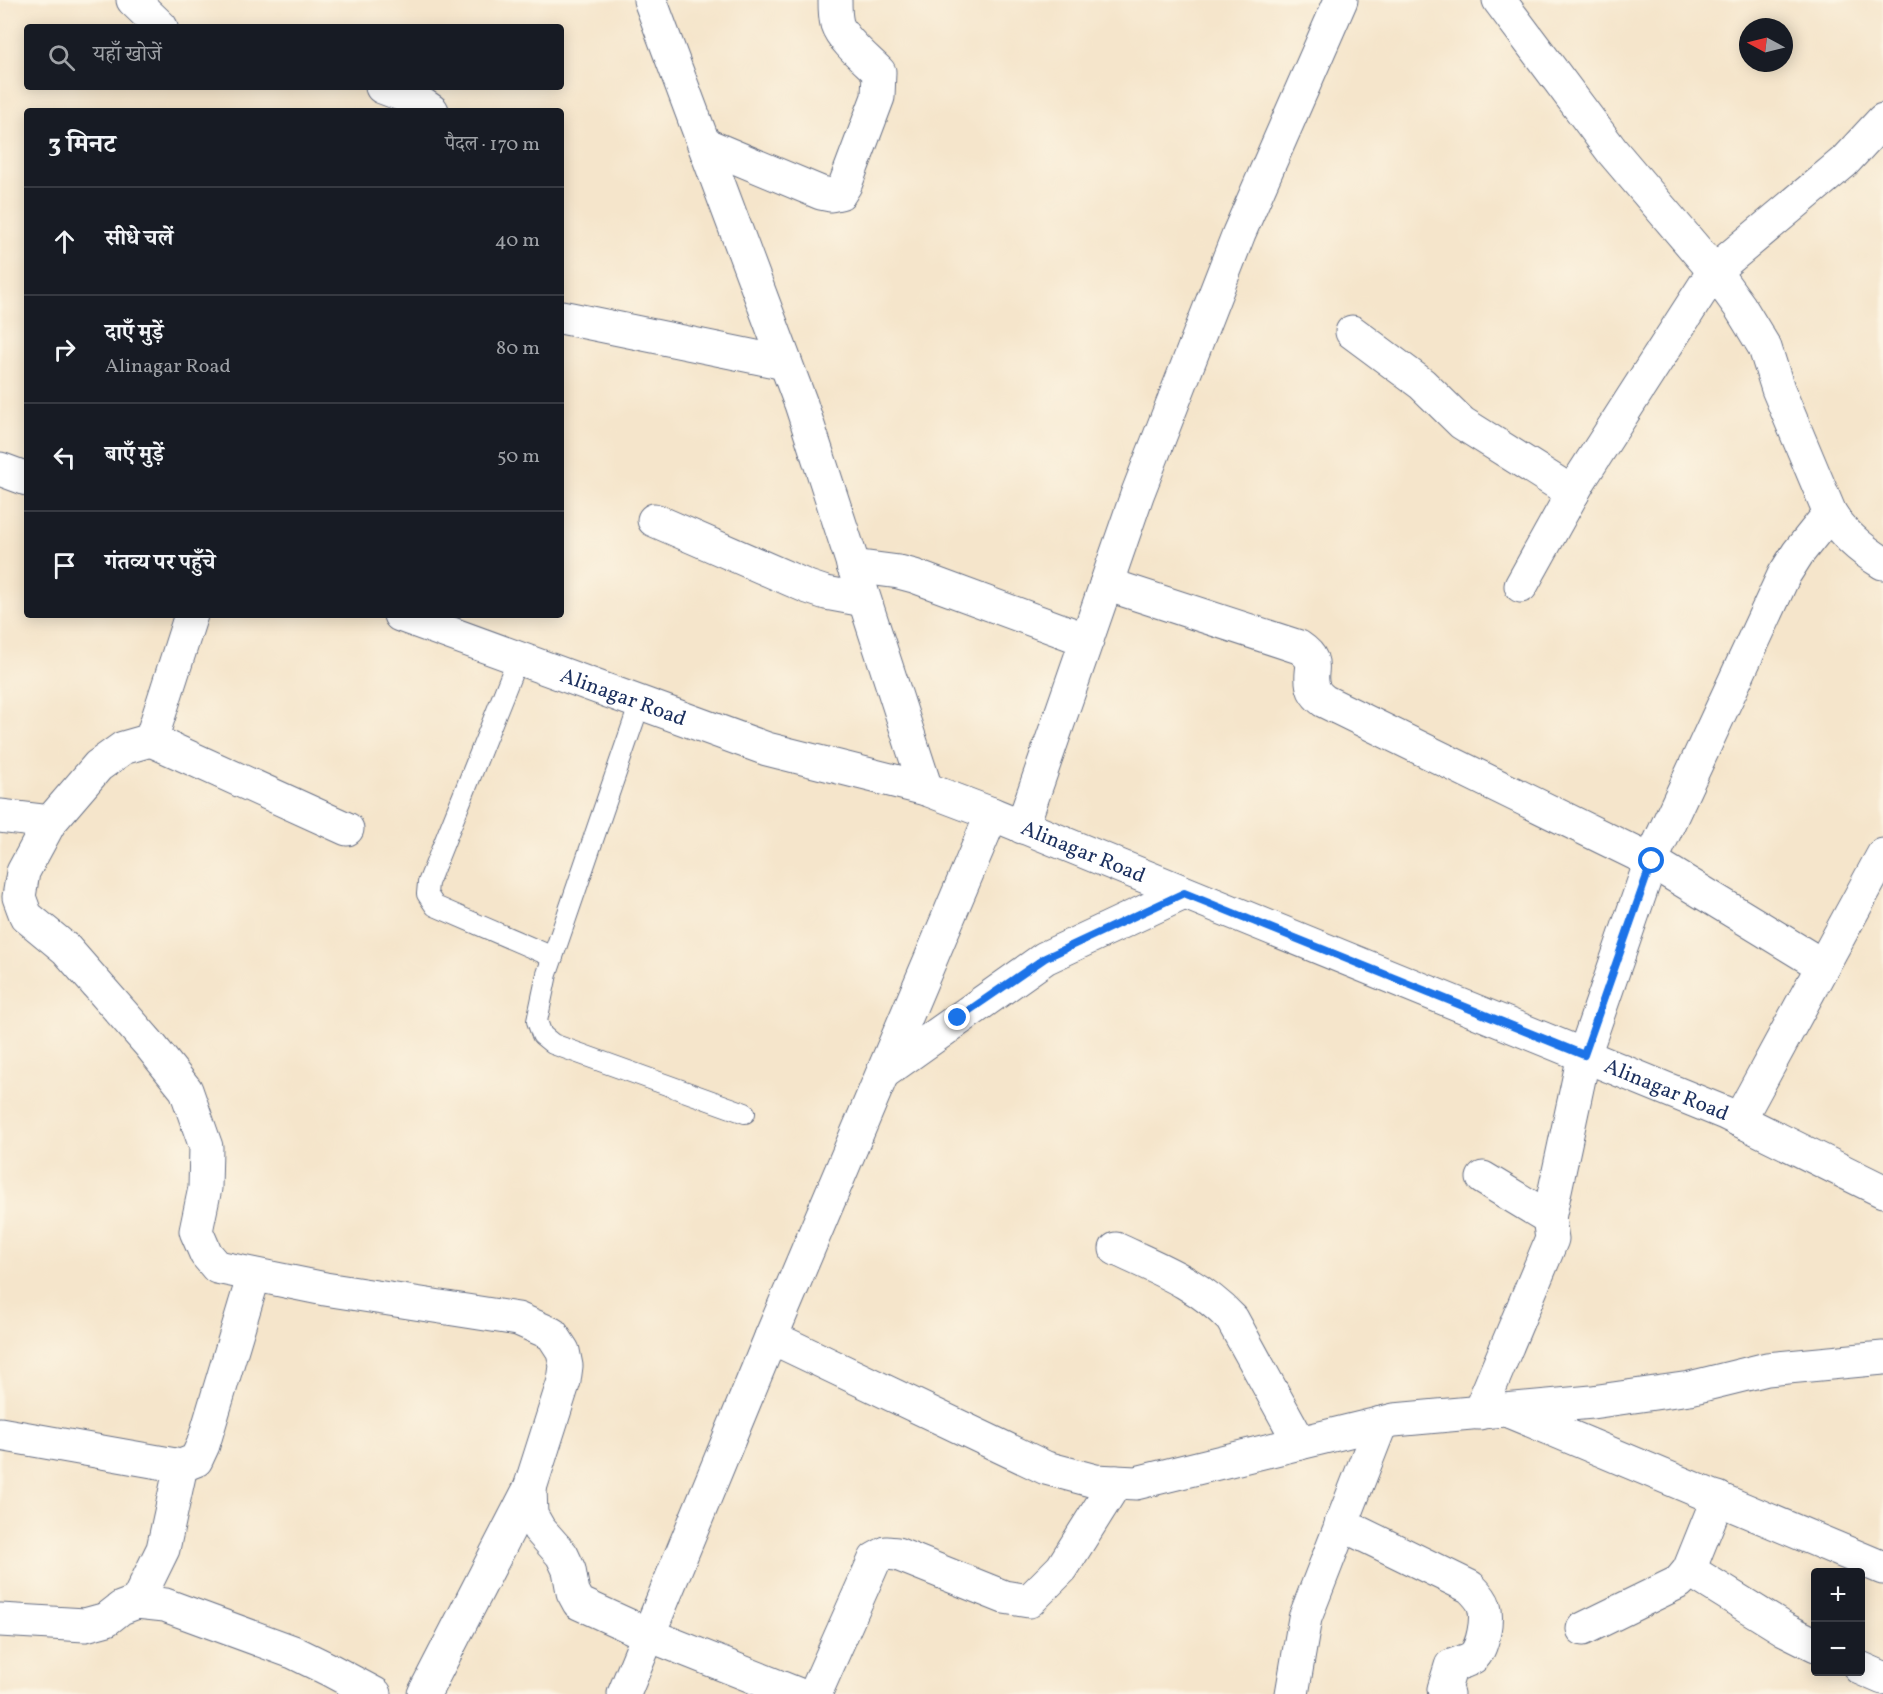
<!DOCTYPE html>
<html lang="hi">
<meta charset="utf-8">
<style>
:root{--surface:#171b24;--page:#20242c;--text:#f1f3f6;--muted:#9ea1a6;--line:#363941}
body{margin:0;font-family:Vollkorn,"Noto Serif Devanagari",serif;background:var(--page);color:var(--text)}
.controls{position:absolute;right:18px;bottom:18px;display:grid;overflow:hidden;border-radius:6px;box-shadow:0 3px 15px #0003}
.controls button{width:54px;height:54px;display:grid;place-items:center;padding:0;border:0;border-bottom:2px solid var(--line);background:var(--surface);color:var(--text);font:30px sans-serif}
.compass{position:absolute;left:1739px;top:18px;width:54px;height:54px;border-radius:50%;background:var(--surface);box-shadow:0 3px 15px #0003;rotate:277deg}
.stop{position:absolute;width:18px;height:18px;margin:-14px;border:4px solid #1a73e8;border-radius:50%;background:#fff}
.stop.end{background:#1a73e8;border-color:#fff;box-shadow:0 2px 6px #0008}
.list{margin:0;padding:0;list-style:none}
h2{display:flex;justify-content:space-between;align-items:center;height:78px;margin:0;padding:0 24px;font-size:26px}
h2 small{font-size:20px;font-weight:400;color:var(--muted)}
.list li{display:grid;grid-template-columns:39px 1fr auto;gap:18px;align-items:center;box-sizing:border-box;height:108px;padding:0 24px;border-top:2px solid var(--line)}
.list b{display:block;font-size:22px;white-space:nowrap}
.list p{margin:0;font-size:20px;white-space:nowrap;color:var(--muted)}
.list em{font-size:20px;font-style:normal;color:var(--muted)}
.icon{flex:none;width:33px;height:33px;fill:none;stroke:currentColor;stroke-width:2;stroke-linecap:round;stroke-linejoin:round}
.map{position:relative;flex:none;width:1883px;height:1694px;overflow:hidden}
.search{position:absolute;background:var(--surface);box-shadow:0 3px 15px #0003;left:24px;top:24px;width:540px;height:66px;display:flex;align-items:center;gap:15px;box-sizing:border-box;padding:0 21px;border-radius:6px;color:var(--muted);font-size:22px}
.panel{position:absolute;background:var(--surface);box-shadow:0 3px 15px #0003;left:24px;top:108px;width:540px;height:510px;border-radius:6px}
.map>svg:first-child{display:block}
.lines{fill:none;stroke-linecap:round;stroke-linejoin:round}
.lane-casing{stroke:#676f84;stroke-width:22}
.street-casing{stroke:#676f84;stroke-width:35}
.secondary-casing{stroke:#676f84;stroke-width:35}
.lane{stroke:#fff;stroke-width:20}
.street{stroke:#fff;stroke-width:33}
.secondary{stroke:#fff;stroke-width:33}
.route{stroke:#1a73e8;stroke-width:8}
.labels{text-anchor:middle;stroke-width:6;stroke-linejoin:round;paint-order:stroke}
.street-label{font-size:21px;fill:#1b2f5e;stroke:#fcf5e5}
</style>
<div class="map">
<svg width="1883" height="1694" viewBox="0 0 1883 1694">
<rect width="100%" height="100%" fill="#fcf5e5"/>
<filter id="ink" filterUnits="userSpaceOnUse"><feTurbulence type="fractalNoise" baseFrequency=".0167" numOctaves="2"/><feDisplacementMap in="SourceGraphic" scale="12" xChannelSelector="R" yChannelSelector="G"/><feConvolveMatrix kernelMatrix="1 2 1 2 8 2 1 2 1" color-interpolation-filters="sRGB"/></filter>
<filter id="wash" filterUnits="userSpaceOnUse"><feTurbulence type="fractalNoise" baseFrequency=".008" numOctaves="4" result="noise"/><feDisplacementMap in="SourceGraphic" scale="24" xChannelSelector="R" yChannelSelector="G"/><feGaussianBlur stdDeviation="1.35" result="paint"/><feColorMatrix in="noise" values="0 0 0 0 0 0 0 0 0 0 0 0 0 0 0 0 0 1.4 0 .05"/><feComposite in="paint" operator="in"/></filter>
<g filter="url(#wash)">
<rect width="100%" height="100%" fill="#f5e5cb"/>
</g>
<g filter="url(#ink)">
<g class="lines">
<defs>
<g id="lane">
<path d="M518 658 428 883 427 894 435 906 553 957"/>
<path d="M640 703 547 974 537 1021 542 1035 553 1044 745 1113"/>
</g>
<g id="street">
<path d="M133 0 161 27"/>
<path d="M650 0 801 404 926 789"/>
<path d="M1499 0 1612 151 1714 271 1740 307 1765 348 1778 389 1830 513C1843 534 1862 550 1883 563"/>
<path d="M382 87 416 100 432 111"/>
<path d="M704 144 821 193 831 195 840 193 845 185 878 97 879 72C867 60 842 40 837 24 835 16 835 8 835 0"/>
<path d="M561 317 785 363"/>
<path d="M1352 332 1422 384 1462 423 1573 493"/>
<path d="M654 520 808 587 826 593 864 600"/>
<path d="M853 566 899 572 914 576 1087 640"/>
<path d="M1106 584 1299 647C1323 663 1306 671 1314 690 1316 694 1320 698 1324 701L1651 861 1823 966"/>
<path d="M1521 586 1581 478 1714 271 1844 162 1883 120"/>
<path d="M191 615 151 740 123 748 98 766 50 822 23 872 19 897 26 916 66 949 150 1045 186 1090 206 1147 205 1188 196 1231 206 1254 217 1267 325 1289 518 1319 552 1334 563 1351 566 1366 564 1381 530 1488 424 1694"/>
<path d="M151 740 347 829"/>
<path d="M0 816 50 822"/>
<path d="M883 1073 1045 958 1184 893"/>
<path d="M1739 1120 1883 855"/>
<path d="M1549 1218 1584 1055 1651 861 1784 575 1798 553 1830 513"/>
<path d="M1116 1249C1159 1269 1199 1284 1232 1319L1300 1443"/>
<path d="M771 1337 1046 1468 1095 1481 1136 1483 1394 1420 1592 1402 1690 1388 1767 1369 1883 1358"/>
<path d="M1511 1412 1883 1568"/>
<path d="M1479 1413 1552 1239 1549 1218 1483 1178"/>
<path d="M0 1434 181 1466 196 1460 203 1445 254 1275"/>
<path d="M530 1488 531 1515 539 1529 562 1555 569 1570 573 1592 579 1603 649 1635 797 1694"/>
<path d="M1341 1524 1470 1587C1475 1592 1482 1599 1484 1606 1488 1619 1483 1648 1473 1657 1468 1661 1458 1663 1451 1666L1444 1689 1447 1694"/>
<path d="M1689 1570 1784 1629 1816 1645"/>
<path d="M137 1602 163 1549 181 1466"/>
<path d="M0 1620 85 1625 107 1619 121 1608 137 1602 165 1605 293 1652 330 1670 375 1694"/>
<path d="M1583 1629 1679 1582 1689 1570 1718 1498"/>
<path d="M1860 1668 1883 1678"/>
<path d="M815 1694 875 1559 886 1553 897 1554 1004 1597 1029 1601 1062 1568 1116 1482"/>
<path d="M1292 1694 1305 1618 1381 1423"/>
</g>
<g id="secondary">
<path d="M0 469 27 479"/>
<path id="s1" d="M400 615 767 749 926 789 992 814 1725 1113 1883 1191"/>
<path d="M1022 827 1137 495 1239 233 1341 0"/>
<path d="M624 1694 771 1337 992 814"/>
</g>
</defs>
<!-- lane casing -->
<use href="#lane" class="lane-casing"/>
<!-- street casing -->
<use href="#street" class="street-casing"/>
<!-- secondary casing -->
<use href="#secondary" class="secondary-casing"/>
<!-- lane -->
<use href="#lane" class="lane"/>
<!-- street -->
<use href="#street" class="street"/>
<!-- secondary -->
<use href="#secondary" class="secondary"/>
</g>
</g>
<g class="lines" filter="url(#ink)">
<!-- route -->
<path class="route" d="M958 1018 1045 958 1184 893 1584 1055 1652 861"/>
</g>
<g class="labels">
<!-- street labels -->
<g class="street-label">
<text dy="7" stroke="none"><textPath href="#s1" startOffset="238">Alinagar Road</textPath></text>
<text dy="7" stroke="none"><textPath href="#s1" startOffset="724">Alinagar Road</textPath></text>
<text dy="7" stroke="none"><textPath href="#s1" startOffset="1354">Alinagar Road</textPath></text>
</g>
</g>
</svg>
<div class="controls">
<button>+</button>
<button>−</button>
</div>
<svg class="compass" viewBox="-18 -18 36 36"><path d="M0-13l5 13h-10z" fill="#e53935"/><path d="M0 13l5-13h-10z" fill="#9ea1a6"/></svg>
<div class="stop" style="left:1652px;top:861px"></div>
<div class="stop end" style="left:958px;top:1018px"></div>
<div class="search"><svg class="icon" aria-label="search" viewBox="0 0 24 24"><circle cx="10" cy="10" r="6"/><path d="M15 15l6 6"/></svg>यहाँ खोजें</div>
<section class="panel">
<h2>3 मिनट<small>पैदल · 170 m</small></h2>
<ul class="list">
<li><svg class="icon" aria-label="ahead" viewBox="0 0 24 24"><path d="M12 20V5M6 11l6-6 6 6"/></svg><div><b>सीधे चलें</b></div><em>40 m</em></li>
<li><svg class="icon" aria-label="right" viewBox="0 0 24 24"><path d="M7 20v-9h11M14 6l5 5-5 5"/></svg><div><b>दाएँ मुड़ें</b><p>Alinagar Road</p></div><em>80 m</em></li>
<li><svg class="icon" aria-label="left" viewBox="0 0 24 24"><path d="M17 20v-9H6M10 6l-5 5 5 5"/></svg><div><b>बाएँ मुड़ें</b></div><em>50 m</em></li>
<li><svg class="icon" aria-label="arrive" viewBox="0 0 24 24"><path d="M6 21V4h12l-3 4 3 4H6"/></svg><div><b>गंतव्य पर पहुँचे</b></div></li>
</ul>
</section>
</div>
